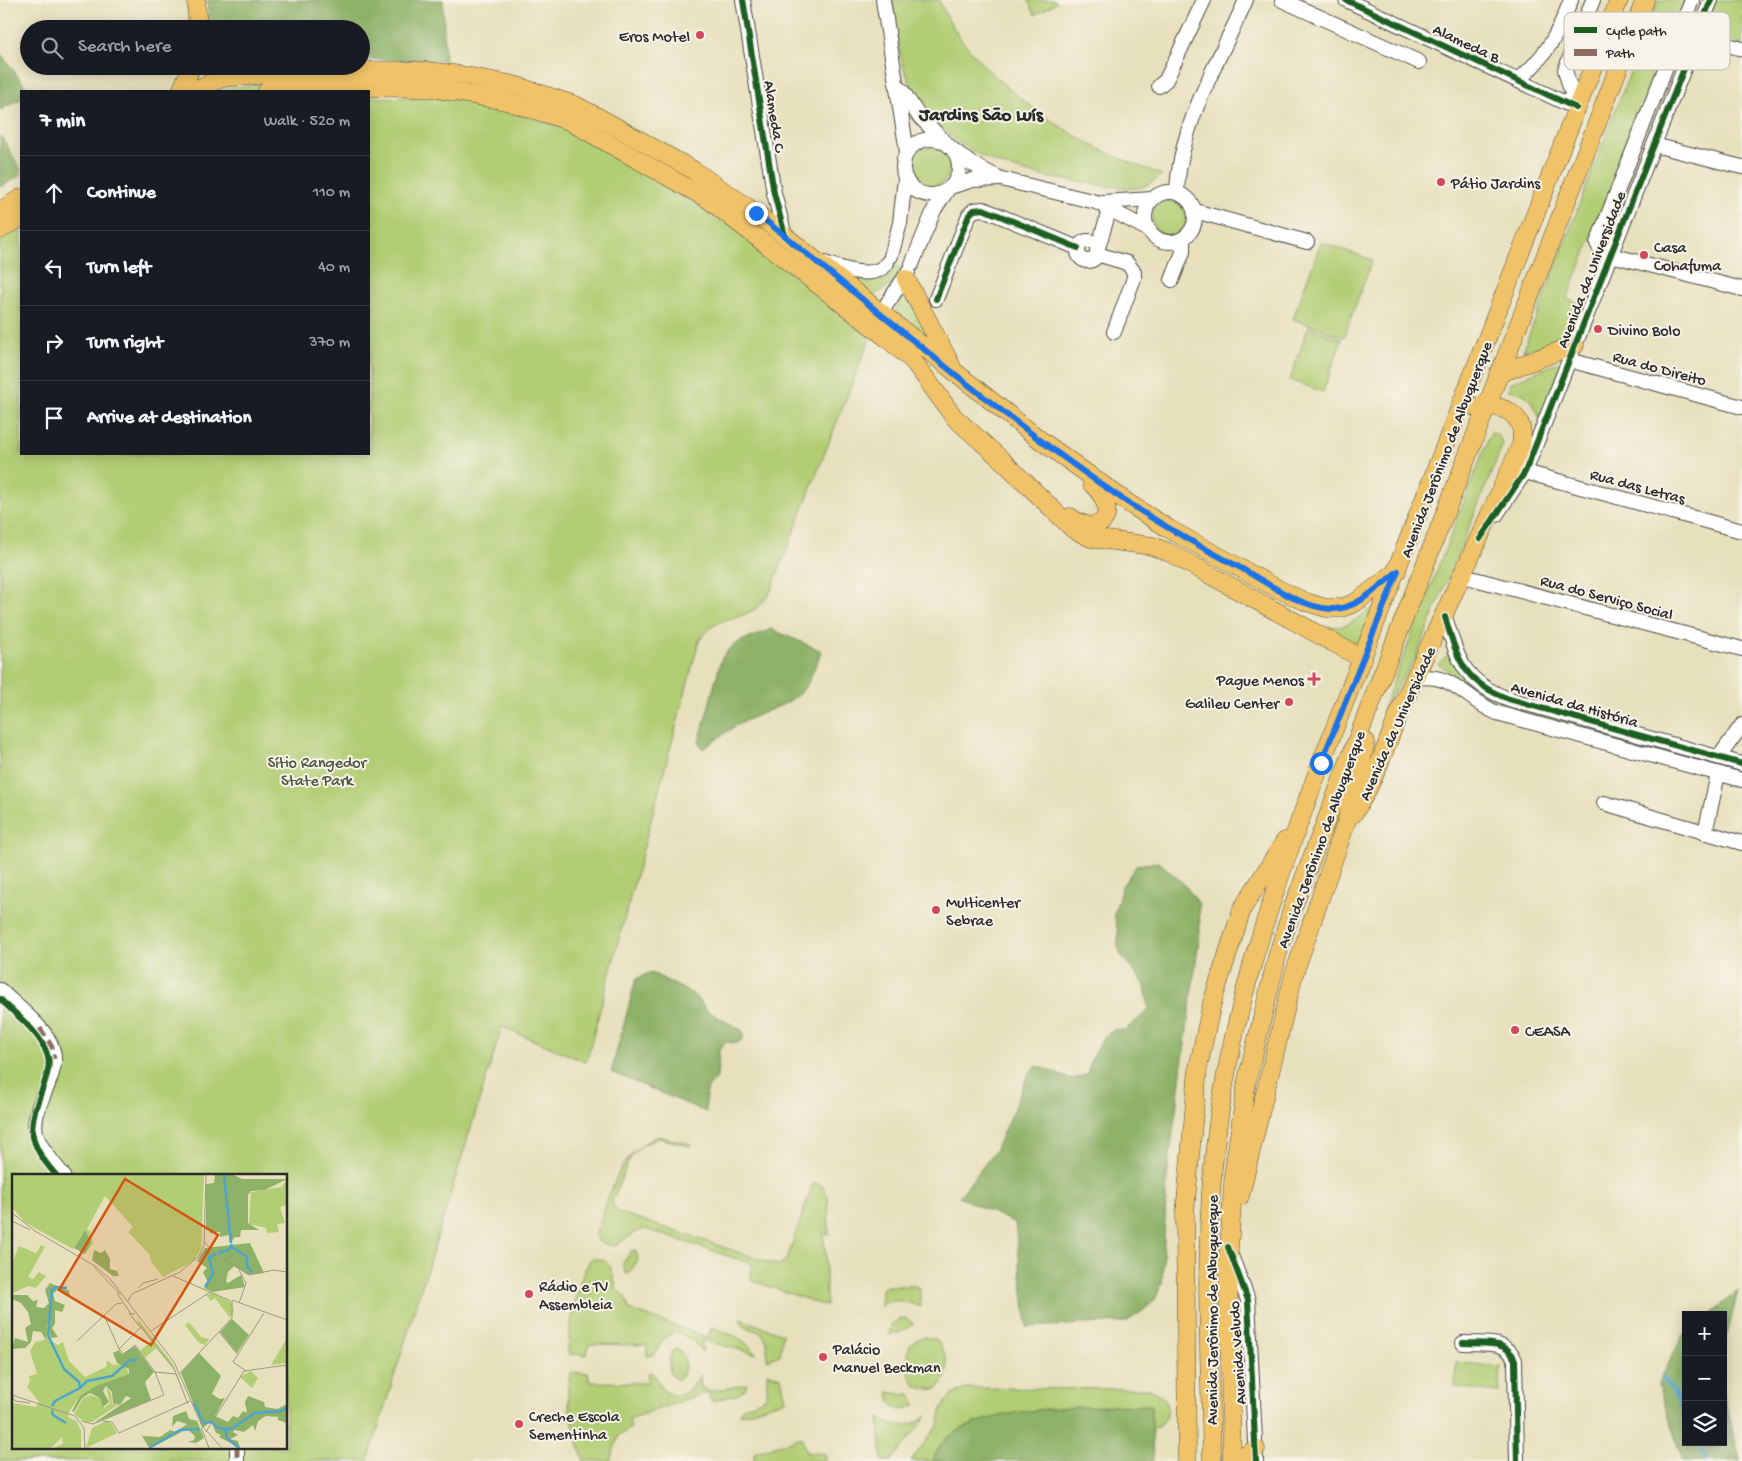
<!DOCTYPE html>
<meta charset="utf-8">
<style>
:root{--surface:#171b24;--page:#242831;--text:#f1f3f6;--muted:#9ea1a6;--line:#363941}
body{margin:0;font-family:"Gochi Hand",sans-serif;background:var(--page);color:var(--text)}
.controls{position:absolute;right:15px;bottom:15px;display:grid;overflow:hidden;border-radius:0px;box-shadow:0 2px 12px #0003}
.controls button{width:45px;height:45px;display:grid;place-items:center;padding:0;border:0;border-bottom:1px solid var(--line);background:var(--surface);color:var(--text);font:25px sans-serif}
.stop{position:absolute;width:15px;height:15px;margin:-11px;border:4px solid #1a73e8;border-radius:50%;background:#fff}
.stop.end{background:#1a73e8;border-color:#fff;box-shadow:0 1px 5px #0008}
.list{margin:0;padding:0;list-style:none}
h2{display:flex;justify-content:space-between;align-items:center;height:65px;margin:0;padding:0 20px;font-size:21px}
h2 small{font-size:16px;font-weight:400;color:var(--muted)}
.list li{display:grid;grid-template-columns:32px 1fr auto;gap:15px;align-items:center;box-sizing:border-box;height:75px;padding:0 20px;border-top:1px solid var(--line)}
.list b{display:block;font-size:19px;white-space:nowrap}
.list em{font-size:16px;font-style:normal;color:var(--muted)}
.icon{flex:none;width:28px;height:28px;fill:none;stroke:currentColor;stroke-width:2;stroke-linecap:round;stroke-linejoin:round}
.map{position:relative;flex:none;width:1742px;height:1461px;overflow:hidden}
.search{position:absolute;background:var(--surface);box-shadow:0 2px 12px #0003;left:20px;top:20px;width:350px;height:55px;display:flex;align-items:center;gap:12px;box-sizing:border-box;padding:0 18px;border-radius:28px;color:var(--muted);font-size:19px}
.panel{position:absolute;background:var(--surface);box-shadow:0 2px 12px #0003;left:20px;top:90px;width:350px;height:365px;border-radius:0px}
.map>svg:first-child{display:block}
.green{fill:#b2ce75;stroke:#6e7c50;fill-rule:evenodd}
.forest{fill:#8db166;stroke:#5c6e48}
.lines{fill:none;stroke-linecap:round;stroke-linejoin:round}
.stream{stroke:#50a4cc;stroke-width:4}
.minor-casing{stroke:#474641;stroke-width:16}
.major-casing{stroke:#474641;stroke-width:19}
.minor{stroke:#fff;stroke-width:14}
.major{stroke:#f1c369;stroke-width:18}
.quiet{stroke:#8d6e63;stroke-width:5;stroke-dasharray:10 5;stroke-linecap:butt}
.cycleway-casing{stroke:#f7f3e8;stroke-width:9}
.cycleway{stroke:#1b5e20;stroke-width:6}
.route{stroke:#1a73e8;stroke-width:6}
.poi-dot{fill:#d1495b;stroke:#f7f3e8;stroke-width:2}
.labels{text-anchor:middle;stroke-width:4;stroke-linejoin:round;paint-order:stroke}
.poi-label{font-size:16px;fill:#2b2b2b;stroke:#f7f3e8;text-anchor:start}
.street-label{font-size:16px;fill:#2b2b2b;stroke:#f7f3e8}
.park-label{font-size:16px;fill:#4d543e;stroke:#f7f3e8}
.quarter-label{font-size:19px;font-weight:bold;fill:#2b2b2b;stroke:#f7f3e8}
.inset-river{fill:none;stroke:#50a4cc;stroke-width:2.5}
.inset-road{fill:none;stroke:#9c9882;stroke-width:1}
.view{fill:#d5540f;fill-opacity:0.15;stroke:#d5540f;stroke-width:2.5}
.inset-edge{fill:none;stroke:#2b2b2b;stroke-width:2.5}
.key{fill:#f7f3e8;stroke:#bab7af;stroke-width:1}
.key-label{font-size:14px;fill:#2b2b2b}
</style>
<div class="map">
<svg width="1742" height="1461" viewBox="0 0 1742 1461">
<rect width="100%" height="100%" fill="#f7f3e8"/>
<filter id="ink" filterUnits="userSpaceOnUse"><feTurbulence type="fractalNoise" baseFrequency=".02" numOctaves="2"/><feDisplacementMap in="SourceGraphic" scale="10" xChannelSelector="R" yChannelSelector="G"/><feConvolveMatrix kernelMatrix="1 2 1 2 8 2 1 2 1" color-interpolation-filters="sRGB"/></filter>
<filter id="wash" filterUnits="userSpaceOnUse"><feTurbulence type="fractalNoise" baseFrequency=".0096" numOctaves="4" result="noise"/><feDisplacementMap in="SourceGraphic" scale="20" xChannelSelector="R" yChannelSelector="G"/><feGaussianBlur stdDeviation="1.12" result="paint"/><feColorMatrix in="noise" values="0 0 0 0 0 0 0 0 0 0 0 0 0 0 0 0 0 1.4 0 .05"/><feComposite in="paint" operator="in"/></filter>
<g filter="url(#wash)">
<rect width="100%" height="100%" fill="#e7e0bc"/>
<!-- green -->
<g class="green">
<path d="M893 0H939C963 61 1033 112 1088 143 1111 156 1138 165 1162 175 1156 179 1150 184 1143 187 1129 191 1097 184 1082 182 1008 174 940 152 908 78 897 54 895 26 893 0Z"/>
<path d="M1028 0H1055L1057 2 1035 15Z"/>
<path d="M1658 0H1686L1567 299 1585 306 1572 339 1523 351Z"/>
<path d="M1715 0H1742V45L1701 33Z"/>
<path d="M287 79 251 91H213Z"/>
<path d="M369 97 466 99 563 127 725 219 870 338 769 595C765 599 760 606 755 609 730 624 721 612 699 641L586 1062 502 1027 368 1461H0V235L21 222V454H369ZM14 1175H286V1447H14Z"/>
<circle cx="930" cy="167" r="20"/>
<circle cx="1169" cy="218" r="17"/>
<path d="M1321 242 1372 260 1344 337 1293 319Z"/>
<path d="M893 265 904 269 899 279 873 296 844 273C859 278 872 283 888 277Z"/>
<path d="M903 293H907L941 350 895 313Z"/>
<path d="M1308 327 1342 339 1323 392 1290 380Z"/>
<path d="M1562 361 1540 419C1534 403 1526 390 1508 390L1510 383Z"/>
<path d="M1491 432 1498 435 1503 444 1415 659 1382 711Z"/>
<path d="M1370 609 1372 610 1360 646 1328 629 1329 626C1346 630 1358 618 1370 609Z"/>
<path d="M1450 652C1465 675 1472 690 1498 701L1742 769V775L1517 713C1505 708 1489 704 1478 696 1464 685 1454 672 1438 664Z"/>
<path d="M658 1136 691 1144 690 1146 659 1138 641 1146 631 1156 613 1199 612 1204 618 1212 771 1263 779 1265 787 1259 813 1183 822 1185 828 1196 829 1234 823 1235 826 1255V1306L750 1280 752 1268 750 1263 645 1229 638 1231 614 1246 599 1242 595 1236 596 1232C611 1194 617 1153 658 1136Z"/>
<path d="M632 1250 636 1251 638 1260 629 1273 626 1274 623 1263Z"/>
<path d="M592 1258 604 1260 610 1266 617 1289 625 1297 630 1310 708 1337 711 1327C730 1334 744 1337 756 1354L702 1340V1352L695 1342 677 1332C673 1333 669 1334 666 1337 658 1344 659 1356 647 1356V1345L589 1344 587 1355 568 1354C568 1331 578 1274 592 1258Z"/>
<path d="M887 1286H916L920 1289V1307C909 1302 891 1296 881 1306L882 1289Z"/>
<path d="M740 1319 783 1334 780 1355 767 1360V1342L762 1333 743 1326Z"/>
<path d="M900 1319H907L914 1324 899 1333 896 1332 889 1335 891 1325Z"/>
<path d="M925 1337 936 1339C948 1356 953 1373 937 1389 912 1391 908 1382 908 1359 908 1354 908 1348 911 1344 915 1340 920 1338 925 1337Z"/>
<path d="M678 1349C688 1358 687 1371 678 1380L670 1374C669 1365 668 1358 673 1350Z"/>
<path d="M1456 1362 1501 1367 1499 1392 1455 1387Z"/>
<path d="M572 1372 588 1373 590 1382 647 1383 648 1373 650 1372C658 1376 658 1386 665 1391 680 1403 693 1388 700 1375L701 1388 713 1391 747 1384 745 1389 736 1395 711 1401 708 1392 629 1419 631 1428 619 1435 610 1461H584C578 1442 560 1390 572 1372Z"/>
<path d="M767 1373 781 1377 786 1400 740 1415 742 1408 765 1398 767 1392Z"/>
<path d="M969 1388 1150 1389C1170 1398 1173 1410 1159 1427L1152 1428 1151 1405C1091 1408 994 1403 946 1439 940 1443 936 1454 932 1461H911L939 1424 941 1411 946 1402 953 1394Z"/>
<path d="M888 1392 906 1395 909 1393 916 1405 909 1408 897 1409 891 1403Z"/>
<path d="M927 1416 891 1461H882L879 1418C895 1430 912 1426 927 1416Z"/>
<path d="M802 1437 806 1452 825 1454V1461H754V1453Z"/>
</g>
<!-- forest -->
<g class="forest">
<path d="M207 0H443L445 61 361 59V29H212L209 23Z"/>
<path d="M0 53 29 91H21V99L0 110Z"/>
<path d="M0 134 21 170V175L0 187Z"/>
<path d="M771 629 822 651 808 683 800 694 786 703 738 724 703 749 699 743 721 660C733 638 750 640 771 629Z"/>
<path d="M1159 862 1184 884 1199 904 1200 932 1167 1177 1162 1283 1155 1300 1144 1310 1126 1322 1027 1327 1015 1223 959 1197 995 1151 1029 1073 1036 1066C1057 1070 1066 1086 1087 1074L1091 1061 1103 1037 1114 1030H1125L1149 1010 1145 985 1122 957 1118 947V932L1114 914 1122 886 1137 865Z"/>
<path d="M649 973 654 974 693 994 709 1012 743 1031V1039L737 1043 726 1042 719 1050 717 1077 708 1088 706 1096V1112L611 1072 636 979Z"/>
<path d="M1738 1291 1723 1353V1315H1709Z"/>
<path d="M1686 1334V1442H1723V1391L1740 1461H1683L1658 1384 1682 1337Z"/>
<path d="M1151 1405 1153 1461H932C936 1454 940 1444 946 1439 988 1403 1096 1407 1151 1405Z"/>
</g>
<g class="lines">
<!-- stream -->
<g class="stream">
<path d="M1662 1377 1676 1396 1686 1417"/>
<path d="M1698 1442 1706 1461"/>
</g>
</g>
</g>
<g filter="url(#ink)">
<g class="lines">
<defs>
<g id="minor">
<path d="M743 0 774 193 785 236"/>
<path d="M883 0 907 152"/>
<path d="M1282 0 1419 62"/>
<path d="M1346 0 1576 108"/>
<path d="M1692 0 1597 243 1602 252 1611 255 1742 289"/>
<path d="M1697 36 1742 49"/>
<path d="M1518 81C1548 53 1556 38 1571 0"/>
<path d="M1159 86 1166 80 1204 0"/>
<path d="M902 90 918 115 945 142"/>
<path d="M1576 108 1565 70 1593 0"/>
<circle cx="931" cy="167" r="28"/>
<path d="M1654 145 1742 167"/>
<path d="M1001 179 1096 202 1149 230"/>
<path d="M953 186 973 180 1001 179 970 163 955 151"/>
<circle cx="1170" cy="217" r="25"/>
<path d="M1177 193C1179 125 1219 61 1246 0"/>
<path d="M1102 202 1153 199"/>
<path d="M1195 211 1307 242"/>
<circle cx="1088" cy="251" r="10"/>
<path d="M1097 251 1110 208"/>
<path d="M1097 254 1127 263 1134 272V278L1114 332"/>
<path d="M891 256 900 223 905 179"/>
<path d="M818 261C837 266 873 283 887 263"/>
<path d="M912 264 934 210 946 192"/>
<path d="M1172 280 1183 252V239"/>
<path d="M936 299 969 215 974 210 983 209 1078 248"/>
<path d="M881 313 908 272"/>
<path d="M1569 360 1742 407"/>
<path d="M1525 472 1742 531"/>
<path d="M1496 515 1525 472 1711 0"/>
<path d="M1463 576 1742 649"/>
<path d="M1445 617C1458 660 1463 682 1509 699L1742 764"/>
<path d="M1414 679C1452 670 1464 699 1497 713L1742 780"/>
<path d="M1719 757 1742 725"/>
<path d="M1604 803 1742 843"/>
<path d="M1705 833 1718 774"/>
<path d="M0 990C15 1005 45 1027 52 1047 63 1077 27 1107 37 1137 42 1151 54 1163 63 1175"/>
<path d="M1230 1253 1248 1300 1256 1461"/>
<path d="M1463 1343C1483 1344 1507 1339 1515 1360L1517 1461"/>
<path d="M237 1447V1461"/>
</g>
<g id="major">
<path d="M196 0 198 29"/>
<path d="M181 91 192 66"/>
<path d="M192 91 222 78 306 71H427L461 75 514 85 575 105 607 122 693 170 756 213 1039 439 1128 503 1169 529 1278 589 1306 602 1326 608H1341L1355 603 1397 571"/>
<path d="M267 91 307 87 431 88 506 101 569 121 709 200 888 339 914 362 954 417 1004 462 1073 529 1091 538 1152 546 1168 552 1363 659"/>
<path d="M0 211 21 198"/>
<path d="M0 230 21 217"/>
<path d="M906 279 951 365"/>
<path d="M1498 374 1575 345"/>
<path d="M1070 517C1101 540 1122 512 1092 484"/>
<path d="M1353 814C1378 778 1388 736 1406 697 1444 613 1484 529 1521 445 1527 413 1502 403 1475 407"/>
<path d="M1240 1196 1294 974 1346 823 1366 742"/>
<path d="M1187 1461 1185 1213 1198 1068 1212 1003 1242 909 1285 841"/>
<path d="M1212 1461C1210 1363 1204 1264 1213 1167 1226 1024 1271 896 1321 763L1619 0"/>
<path d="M1232 1461 1228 1265 1234 1170 1247 1080 1278 953 1293 907 1377 688 1645 0"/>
<path d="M1236 1461 1256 1449"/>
</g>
</defs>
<!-- minor casing -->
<use href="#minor" class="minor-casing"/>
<!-- major casing -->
<use href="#major" class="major-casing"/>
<!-- minor -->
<use href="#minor" class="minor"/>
<!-- major -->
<use href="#major" class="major"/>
<!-- quiet -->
<g class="quiet">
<path d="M40 1028 52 1047 54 1059"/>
<path d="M237 1447V1461"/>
</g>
<defs>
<g id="cycleway">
<path d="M743 0 774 193 785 236"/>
<path d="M1346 0 1576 108"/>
<path d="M936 299 969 215 974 210 983 209 1078 248"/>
<path d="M1480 539 1525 472 1711 0"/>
<path d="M1445 617C1458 660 1463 682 1509 699L1742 764"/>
<path d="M0 999C16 1015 40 1032 47 1054 51 1064 47 1074 44 1084 29 1125 24 1139 56 1175"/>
<path d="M1228 1247 1248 1300 1256 1461"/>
<path d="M1463 1343C1483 1344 1507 1339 1515 1360L1517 1461"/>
</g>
</defs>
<!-- cycleway casing -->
<use href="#cycleway" class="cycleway-casing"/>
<!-- cycleway -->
<use href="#cycleway" class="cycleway"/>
</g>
</g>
<g class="lines" filter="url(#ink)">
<!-- route -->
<path class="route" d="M756 213C879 311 998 415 1127 502 1163 526 1201 547 1239 567 1266 582 1299 607 1331 609 1357 610 1379 586 1398 571L1321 763"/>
</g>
<!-- markers -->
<g class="poi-dot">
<circle cx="700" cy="35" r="5"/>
<circle cx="1441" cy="182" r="5"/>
<circle cx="1644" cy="255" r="5"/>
<circle cx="1598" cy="329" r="5"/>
<path d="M1311.5 671.5h5v5h5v5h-5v5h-5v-5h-5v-5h5z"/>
<circle cx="1289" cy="702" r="5"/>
<circle cx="936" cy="910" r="5"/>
<circle cx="1515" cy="1030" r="5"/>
<circle cx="529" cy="1294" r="5"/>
<circle cx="823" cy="1357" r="5"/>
<circle cx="519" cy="1424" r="5"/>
</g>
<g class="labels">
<!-- poi labels -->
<g class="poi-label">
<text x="690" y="41" text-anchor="end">Eros Motel</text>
<text x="1451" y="188">Pátio Jardins</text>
<text x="1654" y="252">Casa<tspan x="1654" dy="18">Cohafuma</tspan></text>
<text x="1608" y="335">Divino Bolo</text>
<text x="1304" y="685" text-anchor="end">Pague Menos</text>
<text x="1279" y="708" text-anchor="end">Galileu Center</text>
<text x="946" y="907">Multicenter<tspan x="946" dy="18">Sebrae</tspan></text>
<text x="1525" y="1036">CEASA</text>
<text x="539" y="1291">Rádio e TV<tspan x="539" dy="18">Assembleia</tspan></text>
<text x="833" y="1354">Palácio<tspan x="833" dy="18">Manuel Beckman</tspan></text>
<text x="529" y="1421">Creche Escola<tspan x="529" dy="18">Sementinha</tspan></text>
</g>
<!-- street labels -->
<g class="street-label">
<text transform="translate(1467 42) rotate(25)" y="6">Alameda B</text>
<text transform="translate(776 116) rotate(81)" y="6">Alameda C</text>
<text transform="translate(1590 269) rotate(-69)" y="6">Avenida da Universidade</text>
<text transform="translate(1660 367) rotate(15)" y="6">Rua do Direito</text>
<text transform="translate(1445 449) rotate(-69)" y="6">Avenida Jerônimo de Albuquerque</text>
<text transform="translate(1638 485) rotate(15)" y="6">Rua das Letras</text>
<text transform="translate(1607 596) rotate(15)" y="6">Rua do Serviço Social</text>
<text transform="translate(1575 703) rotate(16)" y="6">Avenida da História</text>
<text transform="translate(1396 723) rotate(-66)" y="6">Avenida da Universidade</text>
<text transform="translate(1320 839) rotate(-70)" y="6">Avenida Jerônimo de Albuquerque</text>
<text transform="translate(1211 1310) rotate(-90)" y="6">Avenida Jerônimo de Albuquerque</text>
<text transform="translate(1236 1353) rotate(-94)" y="6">Avenida Veludo</text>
</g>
<!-- park labels -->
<g class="park-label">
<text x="317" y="767">Sítio Rangedor<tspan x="317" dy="18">State Park</tspan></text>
</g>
<!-- quarter labels -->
<g class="quarter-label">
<text x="981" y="120">Jardins São Luís</text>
</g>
</g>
<!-- overview -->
<g transform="translate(12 1174)">
<rect width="275" height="275" fill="#e7e0bc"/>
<path d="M0 1H192L189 75 182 87 151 103 139 87 138 81 116 58 121 53 93 22 75 55 78 57 83 45 78 60 81 69 72 81 79 68 73 56 61 75 12 48 0 33ZM275 6V31L268 33 273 49 265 50 267 58 255 59 254 54 237 50 239 18 269 13ZM29 71 33 73 16 103 21 105 27 98 34 102 24 114 17 112 0 119V89L7 72 24 79ZM200 119 219 128 222 136 218 144 203 124 199 127 194 121ZM125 144 161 190 176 228 162 195 144 174 133 184 128 177 139 167 152 181 126 150ZM177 148 189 163 197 165 193 171 187 169 173 151ZM35 149 39 167 46 171 51 168 57 187 73 203 94 193 95 186 101 191 113 190 117 200 68 222 57 238 56 243 64 247 69 257V274H41L51 270 50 263 39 274H0V229L24 233 27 228 15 213 18 207 17 202 25 200 18 177 23 168 33 166ZM275 164V189L259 191ZM239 197 246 204 240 214 228 203ZM94 213 99 219 100 229 106 231 80 248H73L62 240 71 224 78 221 88 224 92 234 98 229ZM94 247 100 250 105 259 74 274 80 254Z" fill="#b2ce75"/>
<path d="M203 1H222L230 5H275L253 16 239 17 236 21V49L247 56H229L228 63H223L218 69 217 61 208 63V58L198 59V56H194V10L202 9ZM73 56 79 68 73 80 62 74ZM238 69 252 99 237 101 222 92 216 98 214 107 216 109 229 101 233 113 201 118 192 114 196 109 191 98 195 94 185 87 193 74ZM82 76 89 79 93 76 98 85V95L105 97 107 102H101L80 86ZM38 109 57 117 58 122 46 115 41 120 43 127 53 131 50 138 43 136V150L40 154 46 163 39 164 35 149 34 166 29 158 21 157 19 168 13 174 0 175 3 164 16 168 13 154 19 150 16 138 9 129 0 125V121H15L21 127 26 126 24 133 32 134 37 129 33 116ZM220 145 237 161 225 179 208 158ZM123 172 142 198 133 208 139 226 82 249 119 224 114 222 108 231 101 229 100 218 94 212 91 217 97 228 91 233 88 224 78 219 70 224 62 238 60 237 68 222 84 212 117 200V195L105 189 101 179 107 176 110 180ZM187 179 209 202 200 220 208 225 213 224 203 242 216 248 221 242 226 244 231 237 235 239 233 228 236 222 252 228 253 233 265 235 275 230V249L266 246V243L254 242 246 247 243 257 241 251 232 258 223 256 221 258 226 261 218 265 226 267 228 274 207 263 209 261 204 259 199 247 191 254 169 199ZM174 237 177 245 185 247 192 264 184 269 176 268 182 266 183 262 175 255 141 273 136 272 130 262 148 263 158 256 164 258 175 250 165 247 160 253 161 242Z" fill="#8db166"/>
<path class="inset-river" d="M212 1 219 69M220 73 235 83V93L240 98M206 79 217 76 220 70M193 113 201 100 197 83 204 80M69 213 75 207 100 202 118 186H125M182 229 191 248M40 232 43 227 68 214 67 208 52 195 36 161 40 116 44 113 55 114M40 236 41 241 54 249M191 249 200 248 206 254 219 255 243 239 270 237 275 233M213 254 215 264 227 274M137 274 168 256 187 255"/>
<path class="inset-road" d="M0 39 23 57 83 92 99 106 162 188 190 252 210 274M0 47 18 56M192 68 207 82 237 101 262 96 275 98M82 93 108 120M227 96 234 109 227 129M161 102 219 127M126 114 131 109 146 105M105 119 119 140H123M220 126 275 146M116 127 120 120 168 98 187 82 192 71 194 1M117 139 128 153M139 157 198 118M207 158 226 181M65 167 104 130 110 129M107 175 129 153 162 195 176 230M234 197 221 188 252 139M143 198 164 200M168 199 220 144V127M0 221 63 242 72 254 73 274M1 224 3 227 18 229M69 247 81 250 152 221 143 198 123 171 112 180 107 175 92 141M91 247 100 248 107 259 178 227M189 253 197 274M194 258 232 197 275 191"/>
<path class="view" d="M113 5 206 61 139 171 47 116Z"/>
<rect width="275" height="275" class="inset-edge"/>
</g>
<!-- legend -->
<rect x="1564" y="12" width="166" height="58" rx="8" class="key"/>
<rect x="1574" y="27" width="23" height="6" fill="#1b5e20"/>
<rect x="1574" y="49" width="23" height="7" fill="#8d6e63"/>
<g class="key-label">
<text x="1606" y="35">Cycle path</text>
<text x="1606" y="57">Path</text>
</g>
</svg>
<div class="controls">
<button>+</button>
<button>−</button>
<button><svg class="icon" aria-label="layers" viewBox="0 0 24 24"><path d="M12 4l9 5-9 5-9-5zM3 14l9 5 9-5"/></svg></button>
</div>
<div class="stop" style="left:1321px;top:763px"></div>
<div class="stop end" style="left:756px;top:213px"></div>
<div class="search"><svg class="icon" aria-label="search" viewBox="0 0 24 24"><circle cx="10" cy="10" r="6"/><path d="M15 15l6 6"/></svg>Search here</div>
<section class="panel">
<h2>7 min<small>Walk · 520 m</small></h2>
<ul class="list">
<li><svg class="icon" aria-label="ahead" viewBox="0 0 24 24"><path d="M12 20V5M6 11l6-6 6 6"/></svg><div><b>Continue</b></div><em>110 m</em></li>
<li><svg class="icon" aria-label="left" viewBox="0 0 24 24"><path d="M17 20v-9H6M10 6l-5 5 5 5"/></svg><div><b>Turn left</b></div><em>40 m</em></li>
<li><svg class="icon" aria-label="right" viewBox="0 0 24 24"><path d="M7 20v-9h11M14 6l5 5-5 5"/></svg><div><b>Turn right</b></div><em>370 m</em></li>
<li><svg class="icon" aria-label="arrive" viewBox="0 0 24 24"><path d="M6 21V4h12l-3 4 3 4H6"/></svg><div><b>Arrive at destination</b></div></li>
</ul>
</section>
</div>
